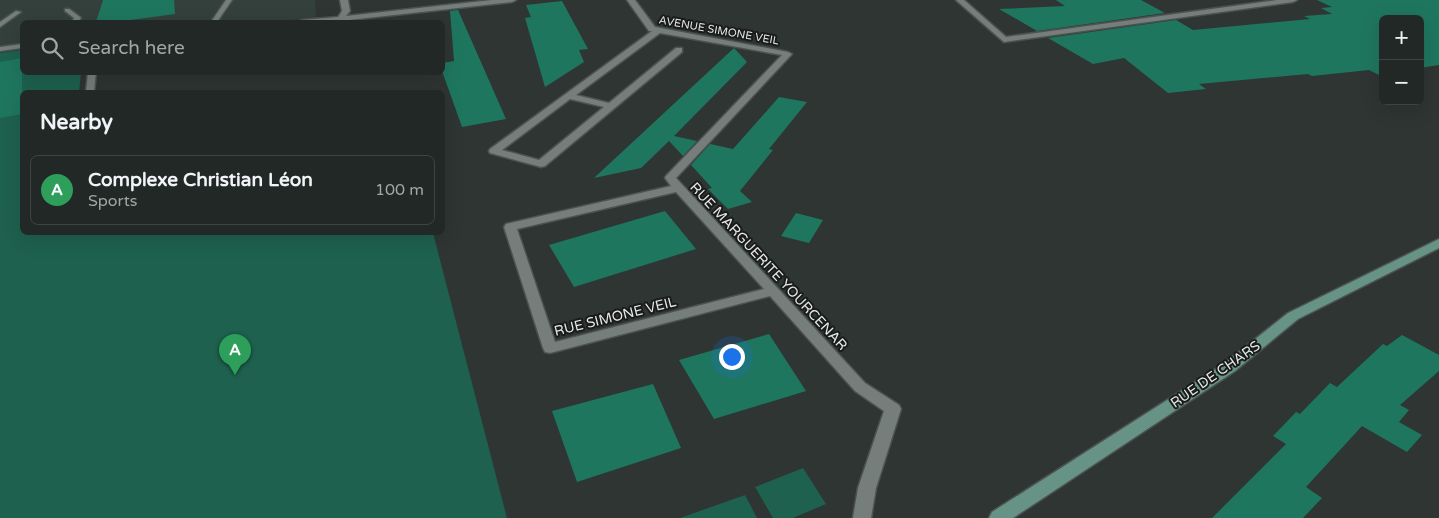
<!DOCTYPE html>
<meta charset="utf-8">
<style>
:root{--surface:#222826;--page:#2a302e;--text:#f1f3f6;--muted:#a2a6a7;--line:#3f4443;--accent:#95b2f1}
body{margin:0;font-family:"Varela Round",sans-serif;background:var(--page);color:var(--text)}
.controls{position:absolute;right:15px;top:15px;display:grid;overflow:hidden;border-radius:8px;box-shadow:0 5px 20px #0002}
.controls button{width:45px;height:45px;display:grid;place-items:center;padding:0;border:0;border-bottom:1px solid var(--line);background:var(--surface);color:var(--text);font:25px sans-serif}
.you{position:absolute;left:731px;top:356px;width:18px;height:18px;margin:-12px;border:4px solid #fff;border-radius:50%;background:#1a73e8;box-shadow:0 0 0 8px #1a73e833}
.badge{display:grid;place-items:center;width:32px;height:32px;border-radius:50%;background:var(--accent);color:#fff;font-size:16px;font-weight:700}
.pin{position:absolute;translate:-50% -41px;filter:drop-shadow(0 1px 2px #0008)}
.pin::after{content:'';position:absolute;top:26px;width:18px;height:15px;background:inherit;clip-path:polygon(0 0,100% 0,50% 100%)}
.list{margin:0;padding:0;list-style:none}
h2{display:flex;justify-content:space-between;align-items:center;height:65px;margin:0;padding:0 20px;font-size:21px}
h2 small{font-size:16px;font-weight:400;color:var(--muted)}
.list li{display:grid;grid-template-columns:32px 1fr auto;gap:15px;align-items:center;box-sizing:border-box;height:70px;margin:0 10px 10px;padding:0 10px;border:1px solid var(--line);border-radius:8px}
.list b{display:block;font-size:19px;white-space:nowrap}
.list p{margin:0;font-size:16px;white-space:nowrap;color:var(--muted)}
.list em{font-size:16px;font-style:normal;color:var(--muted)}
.icon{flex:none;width:28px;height:28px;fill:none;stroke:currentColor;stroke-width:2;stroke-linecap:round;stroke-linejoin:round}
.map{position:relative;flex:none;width:1439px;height:518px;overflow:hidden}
.search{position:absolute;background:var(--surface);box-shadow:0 5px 20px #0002;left:20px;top:20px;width:425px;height:55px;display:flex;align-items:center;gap:12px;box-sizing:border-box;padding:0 18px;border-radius:8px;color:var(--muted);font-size:19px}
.panel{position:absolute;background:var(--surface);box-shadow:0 5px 20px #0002;left:20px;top:90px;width:425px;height:145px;border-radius:8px}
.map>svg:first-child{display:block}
.built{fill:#33403c}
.green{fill:#1e614e}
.building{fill:#1f765e}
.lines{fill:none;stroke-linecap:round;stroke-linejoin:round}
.lane-casing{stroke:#4c524f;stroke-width:3}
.street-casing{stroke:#4c524f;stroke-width:3}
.secondary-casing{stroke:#4c524f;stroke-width:3}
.lane{fill:#767e7b;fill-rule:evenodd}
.street{fill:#767e7b;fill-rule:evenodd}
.secondary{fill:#679386;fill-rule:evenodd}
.labels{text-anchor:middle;stroke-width:4;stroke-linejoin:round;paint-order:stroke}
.far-street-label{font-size:11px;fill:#e5e9e7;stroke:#191c1b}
.street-label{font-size:14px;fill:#e5e9e7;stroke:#191c1b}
</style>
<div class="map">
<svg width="1439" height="518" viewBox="0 0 1439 518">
<rect width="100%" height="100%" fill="#2e3532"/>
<!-- built -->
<path class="built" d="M0 0H315L316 18 263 22H22V44L0 48Z"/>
<!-- green -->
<g class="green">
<path d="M22 50V72L81 73 79 92H22V232L433 233 507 518H0V53Z"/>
<path d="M803 468 826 504 793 518H773L755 487Z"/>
<path d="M745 495 757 518H680Z"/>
</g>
<!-- building -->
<g class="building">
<path d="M103 0H174L175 14 116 22H96Z"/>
<path d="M1056 0H1141L1165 13 1037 31 999 9 1065 6Z"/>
<path d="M1317 0H1439V65L1420 68V19H1383V75H1379L1369 70 1312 76 1308 74 1199 84 1206 89 1168 93 1124 58 1093 64 1048 38 1176 20 1193 30 1310 19 1304 16 1332 14 1321 8 1332 7Z"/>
<path d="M562 1 588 49 579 50 584 62 545 87 525 18 531 17 526 5Z"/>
<path d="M458 10 506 119 462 127 442 71V63L454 61 450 11Z"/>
<path d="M734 48 747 62 674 136 697 141 683 156 669 141 641 168 594 178Z"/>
<path d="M22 58V114L0 118V62Z"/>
<path d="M779 97 807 102 769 149 773 150 740 191 752 202 728 209 708 189 712 188 691 165 710 144 733 149Z"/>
<path d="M665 211 696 249 574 287 549 245Z"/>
<path d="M796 213 823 220 809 243 781 236Z"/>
<path d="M769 334 806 391 714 419 679 360Z"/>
<path d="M1402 335 1439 355V371L1400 405 1409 410 1399 422 1422 435 1407 452 1362 426 1306 487 1322 498 1303 518H1212L1286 444 1273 436 1296 412 1300 414 1330 383 1337 387 1383 344 1387 346Z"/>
<path d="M653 384 681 448 577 482 552 411Z"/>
</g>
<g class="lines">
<defs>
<g id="lane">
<path d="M226 0H232L217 22H211Z"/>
<path d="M65 9H69L80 17 81 18 78 22H72L74 18 65 11Z"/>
<path d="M16 11 21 12 0 27V22Z"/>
<path d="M88 72H96L94 92H86Z"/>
</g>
<g id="street">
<path d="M340 0H348L350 11 346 16 492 0H516L512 2 340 21 298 22 302 20 338 17 342 11Z"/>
<path d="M627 0H635L655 27 788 52 792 54 676 178 865 383 899 405 901 409 876 488 871 518H853L858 488 884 411 855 391 770 296 550 353 545 352 543 348 504 227 506 224 671 186 665 178 666 176 782 55 660 33 576 95 609 103 676 48H682V52L545 166 541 167 490 153 489 151 490 149 652 31H649ZM570 99 604 107 539 160 502 150ZM676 192 764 289 555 342 517 229Z"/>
<path d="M956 0H964L1006 37 1277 0H1297L1293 2 1004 42Z"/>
<path d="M22 44V48L0 51V47Z"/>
</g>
<path id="secondary" d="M1439 239V248L1298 319 1235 371 1013 518H989L992 512 1225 363 1288 313Z"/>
</defs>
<!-- lane casing -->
<use href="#lane" class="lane-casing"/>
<!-- street casing -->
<use href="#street" class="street-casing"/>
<!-- secondary casing -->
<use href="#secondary" class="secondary-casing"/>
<!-- lane -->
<use href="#lane" class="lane"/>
<!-- street -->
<use href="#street" class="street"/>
<!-- secondary -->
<use href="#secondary" class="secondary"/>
</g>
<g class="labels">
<!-- far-street labels -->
<g class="far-street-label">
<text transform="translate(719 30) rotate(10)" y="4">AVENUE SIMONE VEIL</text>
</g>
<!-- street labels -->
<g class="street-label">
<text transform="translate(769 266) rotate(47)" y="5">RUE MARGUERITE YOURCENAR</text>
<text transform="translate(615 316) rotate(-14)" y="5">RUE SIMONE VEIL</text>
<text transform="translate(1215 374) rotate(-35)" y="5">RUE DE CHARS</text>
</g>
</g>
</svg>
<div class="controls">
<button>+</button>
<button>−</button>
</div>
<div class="you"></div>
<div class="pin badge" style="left:235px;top:375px;background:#2e9e5b">A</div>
<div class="search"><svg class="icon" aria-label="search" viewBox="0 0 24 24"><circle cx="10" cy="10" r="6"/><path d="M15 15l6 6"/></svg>Search here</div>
<section class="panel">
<h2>Nearby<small></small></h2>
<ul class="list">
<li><span class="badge" style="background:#2e9e5b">A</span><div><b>Complexe Christian Léon</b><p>Sports</p></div><em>100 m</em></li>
</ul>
</section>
</div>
